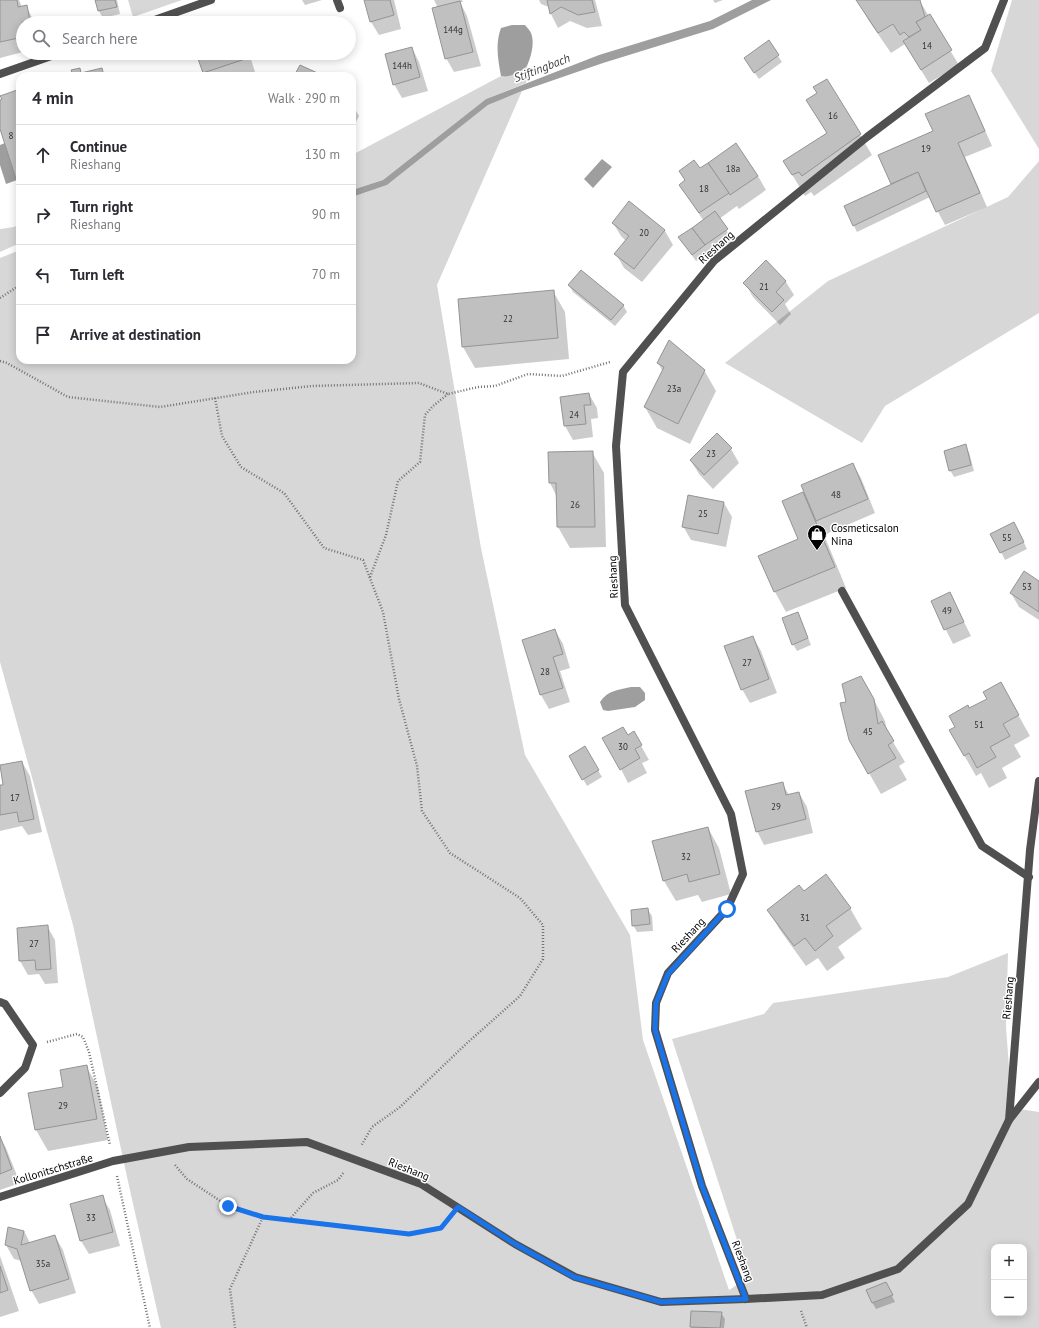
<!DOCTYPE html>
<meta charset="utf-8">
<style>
:root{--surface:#fff;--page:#f2f2f3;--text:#2b2b33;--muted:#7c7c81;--line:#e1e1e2}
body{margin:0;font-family:"PT Sans",sans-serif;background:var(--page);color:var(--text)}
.controls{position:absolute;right:12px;bottom:12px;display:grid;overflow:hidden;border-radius:8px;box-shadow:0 2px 10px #0003}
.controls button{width:36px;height:36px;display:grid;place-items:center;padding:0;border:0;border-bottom:1px solid var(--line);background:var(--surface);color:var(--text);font:20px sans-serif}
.stop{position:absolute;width:12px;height:12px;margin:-9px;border:3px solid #1a73e8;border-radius:50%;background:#fff}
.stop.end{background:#1a73e8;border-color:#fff;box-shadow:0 1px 4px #0008}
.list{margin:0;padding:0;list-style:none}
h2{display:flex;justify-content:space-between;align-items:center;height:52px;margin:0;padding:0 16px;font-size:17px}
h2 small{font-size:13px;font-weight:400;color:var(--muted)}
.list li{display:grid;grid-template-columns:26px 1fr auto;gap:12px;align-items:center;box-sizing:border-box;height:60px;padding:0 16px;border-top:1px solid var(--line)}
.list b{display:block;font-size:15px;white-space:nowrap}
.list p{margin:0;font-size:13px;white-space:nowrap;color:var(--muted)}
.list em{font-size:13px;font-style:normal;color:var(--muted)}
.icon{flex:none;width:22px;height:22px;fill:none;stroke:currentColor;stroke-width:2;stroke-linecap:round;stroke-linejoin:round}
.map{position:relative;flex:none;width:1039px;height:1328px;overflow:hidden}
.search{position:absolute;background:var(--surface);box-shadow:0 2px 10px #0003;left:16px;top:16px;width:340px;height:44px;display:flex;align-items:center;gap:10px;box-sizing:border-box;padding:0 14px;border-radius:22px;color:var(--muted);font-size:15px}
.panel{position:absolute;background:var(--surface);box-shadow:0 2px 10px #0003;left:16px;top:72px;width:340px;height:292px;border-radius:12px}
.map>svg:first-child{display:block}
.green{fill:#d7d7d7;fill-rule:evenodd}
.water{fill:#9e9e9e}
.shadow{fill:#0003}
.building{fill:#c0c0c0;stroke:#949494}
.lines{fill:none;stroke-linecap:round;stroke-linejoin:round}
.path{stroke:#727272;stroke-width:2.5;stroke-dasharray:1 2;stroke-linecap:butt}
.service{stroke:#505050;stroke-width:8}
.minor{stroke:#505050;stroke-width:8}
.route{stroke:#1a73e8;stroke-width:5}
.labels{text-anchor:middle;stroke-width:3;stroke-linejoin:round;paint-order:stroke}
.number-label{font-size:9px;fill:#303030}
.street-label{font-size:11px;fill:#000;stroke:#fff}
.poi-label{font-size:11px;fill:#000;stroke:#fff;text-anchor:start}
.water-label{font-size:12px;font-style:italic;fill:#3f3f3f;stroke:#fff}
</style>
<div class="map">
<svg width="1039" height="1328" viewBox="0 0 1039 1328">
<rect width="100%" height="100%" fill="#fff"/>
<!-- green -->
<g class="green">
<path d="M128 0H182L133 17Z"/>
<path d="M1012 0H1039V149L991 71Z"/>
<path d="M527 66 530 70 526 83 486 99 383 180 352 190V155L501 76C510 78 520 71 527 66Z"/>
<path d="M522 91 437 285 481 548 525 755 630 935 643 1040 729 1290 749 1277 672 1039 764 1014 773 1003 948 977 1008 953 1006 1027 1012 1108 1039 1112V1328H161L127 1177 73 925 0 662V258L20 250V360H352V197L387 185 488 105ZM994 1247H1024V1313H994Z"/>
<path d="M1039 161V313L885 406 862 443 725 363 828 281 1008 197Z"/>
<path d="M20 224V243L0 252V229L14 227Z"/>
</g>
<!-- water -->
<g class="water">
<path d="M752 0H771L713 29 603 63 522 91 488 105 387 185 352 197V190L383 180 486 99 599 55 710 21Z"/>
<path d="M512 25H525C527 28 530 30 531 33 535 43 531 57 527 66 520 72 511 78 501 76 498 60 495 44 501 28Z"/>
<path d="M5 143 17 180 6 184 0 165V145Z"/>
<path d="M602 159 612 167 593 188 584 179Z"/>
<path d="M631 687H640L645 693V700L635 707 608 711 603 710 600 702C608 690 618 690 631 687Z"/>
</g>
<!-- shadow -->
<g class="shadow">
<path d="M0 0H19L22 7 26 6 35 23H23V52L0 58Z"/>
<path d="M96 0H117L120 14 103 18 99 11Z"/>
<path d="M302 0H322L305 5Z"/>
<path d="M365 0H394L401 29 379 35 371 22Z"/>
<path d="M434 0H462L463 2H460L467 16 481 66 454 72 446 58 438 8Z"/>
<path d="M539 0H595L602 26 587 28 570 21 558 28 551 14 549 7 541 4Z"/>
<path d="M713 0H723L715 3Z"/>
<path d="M857 0H919L959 65 929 83 905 44 891 53 869 21Z"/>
<path d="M412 48 419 62 428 91 402 98 394 84Z"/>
<path d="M197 53H249L255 72 242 76H206Z"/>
<path d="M778 56 782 62 759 79 749 65Z"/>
<path d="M827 80 872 155 814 196 811 192 805 196 784 161 827 134 807 100 818 93Z"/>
<path d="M968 96 976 110 992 146 965 157 987 207 945 225 930 197 857 232 854 226 892 185 879 156 934 131Z"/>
<path d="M352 104 359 116 352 130Z"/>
<path d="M735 145 758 176 766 190 739 209 737 206 719 219 735 243 714 259 709 252 696 261 680 238 703 220 680 185 686 181 680 172 700 170Z"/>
<path d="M629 203 665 231 673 245 642 282 624 268 616 254 626 241 621 236 613 223Z"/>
<path d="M766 262 786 282 794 295 785 304 791 314 780 325 753 297 745 283Z"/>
<path d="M569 285 623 305 627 312 615 326 573 292Z"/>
<path d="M553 291 565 312 569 359 475 368 463 347 459 300Z"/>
<path d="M658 363 704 370 716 391 690 444 657 428 645 407 663 372Z"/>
<path d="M589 394 597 408 598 418 591 419 593 437 573 440 565 426 562 397Z"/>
<path d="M717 435 731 449 739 463 713 489 699 474 691 461Z"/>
<path d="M965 446 969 452 974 471 954 477 950 470Z"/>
<path d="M592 452 604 473 606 547 570 548 558 527 557 497 550 483 549 453Z"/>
<path d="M853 464 861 478 875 513 824 535 846 588 786 612 775 592 800 539 805 497Z"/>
<path d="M724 503 732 517 726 547 691 540 683 526Z"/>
<path d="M1018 530 1027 549 1005 560 992 534Z"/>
<path d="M1039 582V620L1019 607 1011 593Z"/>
<path d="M950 594 971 636 953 644 932 602Z"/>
<path d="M801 620 811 645 797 651 793 644Z"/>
<path d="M555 630 563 644 570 668 560 671 570 702 549 709 541 695 523 641Z"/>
<path d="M753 637 761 651 777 693 750 703 742 689Z"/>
<path d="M873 698 885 721 887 732 905 762 899 766 907 780 881 794 850 740Z"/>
<path d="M1012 704 1030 736 1014 745 1021 757 1002 768 1007 778 989 788 981 773 976 776 964 755 956 727Z"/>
<path d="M634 733 649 760 642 763 647 773 628 783 621 769 627 736Z"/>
<path d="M585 748 602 777 587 786 570 756Z"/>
<path d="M22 762 30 776 42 832 28 835 22 826 0 831V786L4 785 0 766Z"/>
<path d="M782 783 789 795 799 793 807 807 813 833 764 845 757 831Z"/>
<path d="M708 828 719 848 731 894 702 902 698 895 676 901 664 881Z"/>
<path d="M803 892 850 908 862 929 838 947 845 958 827 971 818 958 806 966 780 930 768 910Z"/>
<path d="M648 910 652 916 653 931 637 932 633 925Z"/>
<path d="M47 926 55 940 58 983 45 984 39 974 28 975 20 961 18 929Z"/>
<path d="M86 1066 98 1087 108 1140 48 1151 36 1130 29 1094 64 1088Z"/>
<path d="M0 1137 6 1148 20 1183 0 1190Z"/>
<path d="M102 1197 110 1210 120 1246 89 1254 81 1241Z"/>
<path d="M24 1231 30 1243 55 1236 63 1250 76 1293 39 1304 31 1290 22 1261 14 1259 6 1245Z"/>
<path d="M0 1256 19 1311 0 1317Z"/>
<path d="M889 1290 895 1302 876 1309 872 1302Z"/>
<path d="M721 1313 725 1319 724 1328H692L691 1327Z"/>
</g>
<!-- building -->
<g class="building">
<path d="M0 0H17L18 7 27 5 30 21 22 22 23 37 0 42Z"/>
<path d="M95 0H115L117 7 98 11Z"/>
<path d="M364 0H390L394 15 370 22Z"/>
<path d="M547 0H592L595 12 578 15 561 7 550 14Z"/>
<path d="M856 0H920L925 17 916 22 921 30 909 37 904 32 900 35 893 24 878 33Z"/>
<path d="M460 1 473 52 445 59 432 8Z"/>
<path d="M930 14 952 50 921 70 903 41 921 30 916 22Z"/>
<path d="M769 40 779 55 754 73 744 58Z"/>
<path d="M412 47 420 77 393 85 385 54Z"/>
<path d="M196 53H246L248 58 203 73Z"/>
<path d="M300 65 324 76H294Z"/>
<path d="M80 68 81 73 102 68 104 76H68L73 75 71 70Z"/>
<path d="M827 79 861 134 802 176 799 172 792 175 783 161 827 133 806 100 817 93 813 87Z"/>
<path d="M20 89V184L18 185 0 129V100L2 99 0 96Z"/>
<path d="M969 95 985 131 958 143 980 193 936 212 918 172 891 184 878 155 933 131 925 114Z"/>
<path d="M736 143 758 176 730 195 708 163Z"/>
<path d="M694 160 700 168 708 163 729 193 699 213 679 185 685 180 679 171Z"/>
<path d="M918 172 926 191 853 226 844 206Z"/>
<path d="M629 201 665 230 634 269 614 254 629 236 612 223Z"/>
<path d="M715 211 728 229 705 245 692 228Z"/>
<path d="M692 228 705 245 692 255 678 237Z"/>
<path d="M766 260 786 281 776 292 784 300 772 312 743 283Z"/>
<path d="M581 270 624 305 611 320 568 285Z"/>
<path d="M554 290 558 338 462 347 458 299Z"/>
<path d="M669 340 705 370 678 424 644 407 664 367 657 363Z"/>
<path d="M589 393 591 405H584L586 424 564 426 560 397Z"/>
<path d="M717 433 732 448 704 475 690 460Z"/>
<path d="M966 444 971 465 949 471 944 451Z"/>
<path d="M593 451 595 527H557L556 483H549L548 452Z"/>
<path d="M853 463 868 499 816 521 801 485Z"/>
<path d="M803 492 835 567 774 592 758 556 798 539 782 501Z"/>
<path d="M688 495 724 502 718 534 682 527Z"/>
<path d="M1014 522 1024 542 1000 553 990 534Z"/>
<path d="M1024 571 1039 581V612L1010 593Z"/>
<path d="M950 592 964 622 944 630 931 601Z"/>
<path d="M798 612 808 638 792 645 782 618Z"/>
<path d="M555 629 563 654 553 657 563 688 540 695 522 640Z"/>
<path d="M753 636 769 679 741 690 724 646Z"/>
<path d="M861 676 874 699 878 724 882 721 894 741 888 745 896 758 868 774 849 740 840 703 846 702 842 684Z"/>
<path d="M1001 682 1019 715 1003 724 1010 736 990 747 996 757 977 768 969 753 964 756 949 730 955 727 949 716 968 705 969 708 987 699 983 692Z"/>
<path d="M623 727 628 735 634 731 642 745 635 749 640 758 620 770 602 738Z"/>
<path d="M585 746 599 770 582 780 569 756Z"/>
<path d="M22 761 34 819 19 822 17 812 0 815V785H3L0 765Z"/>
<path d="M783 782 786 795 799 792 806 819 756 832 745 791Z"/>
<path d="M708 827 720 874 689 882 687 874 663 881 652 841Z"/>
<path d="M826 874 851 908 826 926 833 936 815 951 805 938 794 946 767 910 799 885 804 891Z"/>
<path d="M648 908 650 924 632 926 631 910Z"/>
<path d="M48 925 51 969 36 970 35 960 19 961 17 928Z"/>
<path d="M87 1065 97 1119 35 1130 28 1093 63 1087 60 1070Z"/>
<path d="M0 1136 12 1169 0 1174Z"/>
<path d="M103 1195 113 1232 80 1241 70 1204Z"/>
<path d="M8 1227 24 1231 21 1245 55 1235 69 1279 30 1291 17 1249 5 1245Z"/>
<path d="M0 1266 8 1290 0 1293Z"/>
<path d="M886 1282 893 1295 872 1303 866 1290Z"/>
<path d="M691 1311 722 1312 720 1328 690 1327Z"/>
</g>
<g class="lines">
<!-- path -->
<g class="path">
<path d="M0 298 17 287 20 286"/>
<path d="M0 361 7 363 68 397 160 407 254 392 312 386 419 383 448 394 478 387 495 386 528 374 562 376 610 362"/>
<path d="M215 398 222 436 241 467 284 493 324 548 363 560 383 612 399 699 417 766 422 811 450 853 520 898 543 925V959L520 996 466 1044 400 1107 372 1127 361 1146"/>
<path d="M370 577 386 535 398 481 420 462 425 415 433 406 448 394"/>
<path d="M47 1042 77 1034 83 1037 89 1052 110 1145"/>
<path d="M175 1165 187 1179 228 1206 263 1217 230 1289 235 1328"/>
<path d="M117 1176 150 1328"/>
<path d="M263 1217 409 1234 441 1228 449 1219"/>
<path d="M289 1220 313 1193 338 1180 344 1172"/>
<path d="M801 1311 807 1328"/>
</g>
<!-- service -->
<path class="service" d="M337 0 340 8"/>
<!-- minor -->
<g class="minor">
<path d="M146 23 211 0"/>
<path d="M0 74 60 53"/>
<path d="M842 591 982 846 1029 877"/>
<path d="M0 1002 5 1004 33 1045 25 1068 0 1093"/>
<path d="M1009 1120 1039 1082"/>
<path d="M0 1197 113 1161 189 1147 307 1142 421 1184 515 1244 575 1277 661 1302 746 1299 822 1295 898 1269 968 1204 1009 1120 1030 850 1039 781"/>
<path d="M746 1299 702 1186 655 1030 656 1003 668 973 727 909 743 874 731 814 625 605 616 446 623 372 714 261 867 137 985 48 1004 0"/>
</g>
</g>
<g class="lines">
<!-- route -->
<path class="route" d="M228 1206 263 1217 409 1234 441 1228 458 1207 515 1244 574 1277 661 1302 746 1299 702 1186 655 1030 656 1003 668 974 727 909"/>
</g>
<!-- icons -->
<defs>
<symbol id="shop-pin" viewBox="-11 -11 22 30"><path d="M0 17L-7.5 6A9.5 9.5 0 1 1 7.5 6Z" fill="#000" stroke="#fff"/><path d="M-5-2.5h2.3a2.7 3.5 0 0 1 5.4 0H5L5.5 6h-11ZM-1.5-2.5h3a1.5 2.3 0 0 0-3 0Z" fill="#fff"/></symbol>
</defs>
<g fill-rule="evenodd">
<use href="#shop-pin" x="806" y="523" width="22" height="30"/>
</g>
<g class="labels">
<!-- number labels -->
<g class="number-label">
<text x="453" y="33">144g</text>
<text x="927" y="49">14</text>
<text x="402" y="69">144h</text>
<text x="833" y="119">16</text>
<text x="11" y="139">8</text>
<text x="926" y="152">19</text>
<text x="733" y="172">18a</text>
<text x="704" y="192">18</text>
<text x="644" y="236">20</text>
<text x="764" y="290">21</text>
<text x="508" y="322">22</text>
<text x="674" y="392">23a</text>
<text x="574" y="418">24</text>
<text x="711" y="457">23</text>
<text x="836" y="498">48</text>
<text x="575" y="508">26</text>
<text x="703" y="517">25</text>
<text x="1007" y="541">55</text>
<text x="1027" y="590">53</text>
<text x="947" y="614">49</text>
<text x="747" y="666">27</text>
<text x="545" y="675">28</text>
<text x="979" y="728">51</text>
<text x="868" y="735">45</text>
<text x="623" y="750">30</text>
<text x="15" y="801">17</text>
<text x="776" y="810">29</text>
<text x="686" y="860">32</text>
<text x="805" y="921">31</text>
<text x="34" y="947">27</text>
<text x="63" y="1109">29</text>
<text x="91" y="1221">33</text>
<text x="43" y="1267">35a</text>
</g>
<!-- street labels -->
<g class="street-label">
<text transform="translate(716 247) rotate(-42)" y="4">Rieshang</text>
<text transform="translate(613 577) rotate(-93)" y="4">Rieshang</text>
<text transform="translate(688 935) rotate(-47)" y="4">Rieshang</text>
<text transform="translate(1008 998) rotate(-85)" y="4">Rieshang</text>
<text transform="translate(53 1169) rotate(-17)" y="4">Kollonitschstraße</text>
<text transform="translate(409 1169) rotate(22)" y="4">Rieshang</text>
<text transform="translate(743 1261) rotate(69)" y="4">Rieshang</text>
</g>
<!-- poi labels -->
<g class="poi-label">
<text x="831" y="532">Cosmeticsalon<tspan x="831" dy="13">Nina</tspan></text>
</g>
<!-- water labels -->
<g class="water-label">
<text transform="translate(542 68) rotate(-21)" y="4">Stiftingbach</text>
</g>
</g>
</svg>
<div class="controls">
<button>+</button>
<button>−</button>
</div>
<div class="stop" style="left:727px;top:909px"></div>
<div class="stop end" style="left:228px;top:1206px"></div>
<div class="search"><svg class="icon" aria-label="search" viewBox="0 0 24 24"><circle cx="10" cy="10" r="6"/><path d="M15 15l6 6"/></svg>Search here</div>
<section class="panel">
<h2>4 min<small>Walk · 290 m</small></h2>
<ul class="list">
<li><svg class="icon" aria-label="ahead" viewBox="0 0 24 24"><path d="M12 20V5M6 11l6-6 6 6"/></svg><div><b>Continue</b><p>Rieshang</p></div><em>130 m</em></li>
<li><svg class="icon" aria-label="right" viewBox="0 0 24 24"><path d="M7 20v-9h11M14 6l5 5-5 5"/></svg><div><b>Turn right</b><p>Rieshang</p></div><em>90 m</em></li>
<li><svg class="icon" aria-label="left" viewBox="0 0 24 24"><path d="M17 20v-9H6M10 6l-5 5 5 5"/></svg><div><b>Turn left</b></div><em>70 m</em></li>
<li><svg class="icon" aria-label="arrive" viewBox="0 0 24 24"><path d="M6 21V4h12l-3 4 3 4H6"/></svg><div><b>Arrive at destination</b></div></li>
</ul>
</section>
</div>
